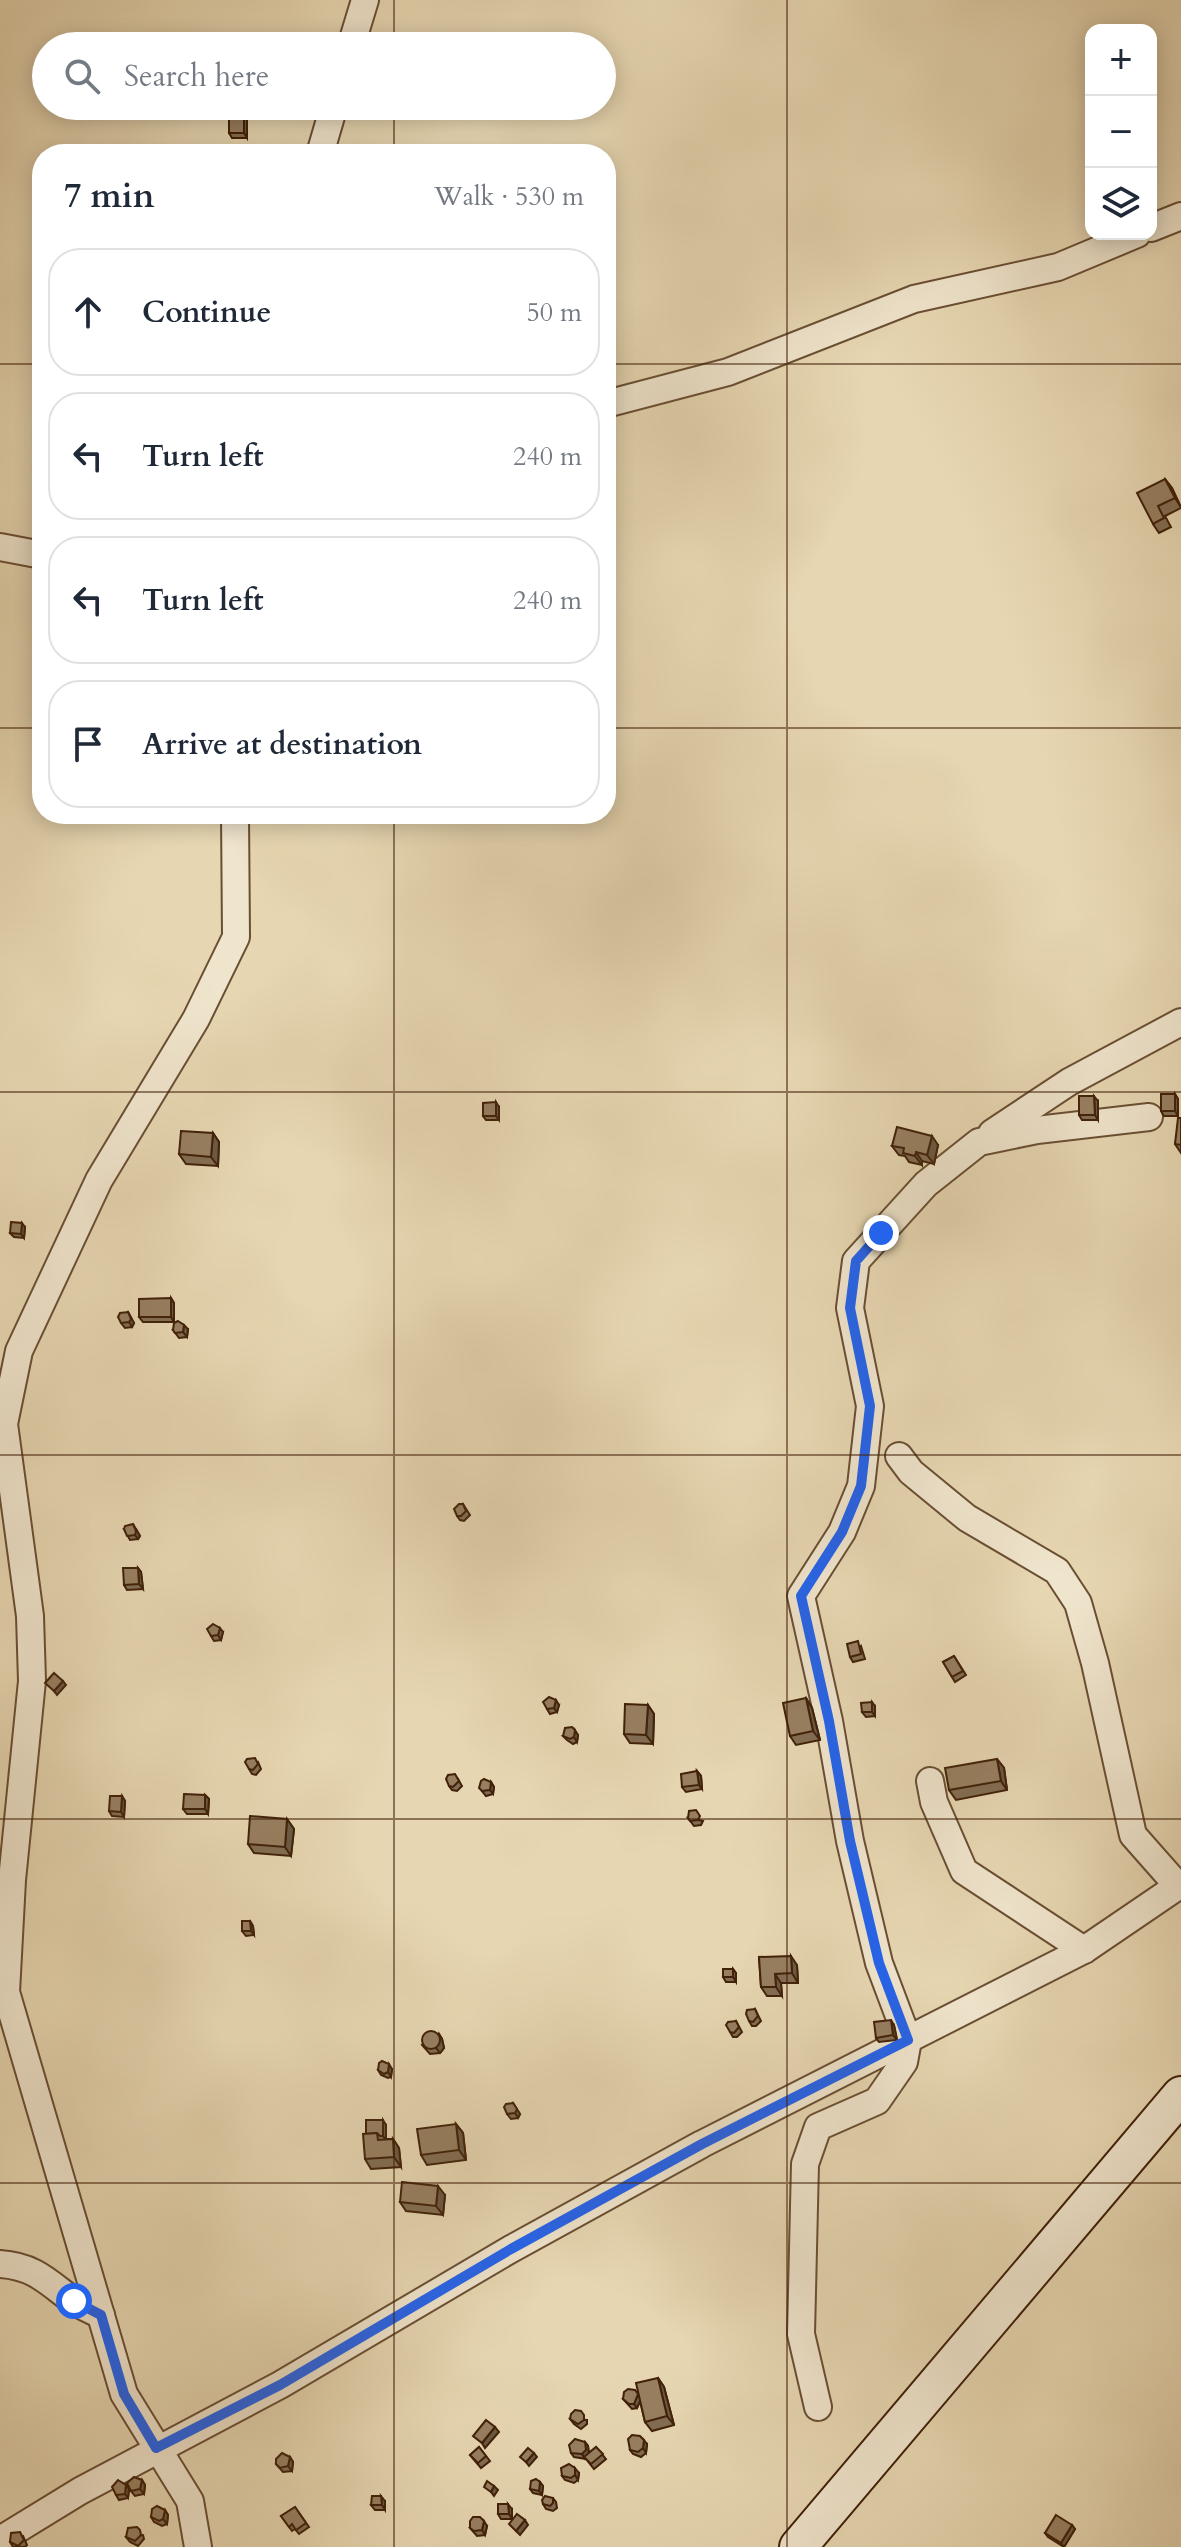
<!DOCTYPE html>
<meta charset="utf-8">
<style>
:root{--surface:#fff;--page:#f2f2f3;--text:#1f2937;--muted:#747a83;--line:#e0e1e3}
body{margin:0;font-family:Cardo,serif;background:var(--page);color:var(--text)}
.controls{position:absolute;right:24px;top:24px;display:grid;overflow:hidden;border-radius:16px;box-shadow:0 4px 20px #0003}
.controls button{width:72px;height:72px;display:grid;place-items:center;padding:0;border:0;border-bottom:2px solid var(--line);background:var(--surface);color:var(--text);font:40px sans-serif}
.stop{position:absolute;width:24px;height:24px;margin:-18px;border:6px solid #2563eb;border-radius:50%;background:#fff}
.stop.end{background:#2563eb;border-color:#fff;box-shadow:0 2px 8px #0008}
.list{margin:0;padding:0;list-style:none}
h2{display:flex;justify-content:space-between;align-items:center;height:104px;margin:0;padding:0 32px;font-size:34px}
h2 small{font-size:26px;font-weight:400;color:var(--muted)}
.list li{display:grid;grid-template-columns:52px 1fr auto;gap:24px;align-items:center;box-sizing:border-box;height:128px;margin:0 16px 16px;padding:0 16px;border:2px solid var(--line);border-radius:32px}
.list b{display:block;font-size:30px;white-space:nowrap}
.list em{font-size:26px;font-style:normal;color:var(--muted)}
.icon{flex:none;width:44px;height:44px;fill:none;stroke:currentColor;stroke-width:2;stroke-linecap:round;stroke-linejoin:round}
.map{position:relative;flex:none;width:1181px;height:2547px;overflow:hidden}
.search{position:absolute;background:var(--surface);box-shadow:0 4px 20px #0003;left:32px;top:32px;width:584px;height:88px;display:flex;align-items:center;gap:20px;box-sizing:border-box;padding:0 28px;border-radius:44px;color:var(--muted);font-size:30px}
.panel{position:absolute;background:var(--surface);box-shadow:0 4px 20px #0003;left:32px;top:144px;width:584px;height:680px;border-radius:32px}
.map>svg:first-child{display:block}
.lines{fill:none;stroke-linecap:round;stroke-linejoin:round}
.street-casing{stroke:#6a4e33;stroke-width:30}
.secondary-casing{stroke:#412109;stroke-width:40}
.street{stroke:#efe4cc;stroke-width:26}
.secondary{stroke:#efe4cc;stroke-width:36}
.wall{fill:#826d53;stroke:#412109;stroke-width:2}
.shaded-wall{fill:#6a5943;stroke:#412109;stroke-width:2}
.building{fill:#977f60;stroke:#412109;stroke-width:2}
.route{stroke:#2563eb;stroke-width:10}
.grid{fill:none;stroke:#412109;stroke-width:2;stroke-opacity:0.55}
</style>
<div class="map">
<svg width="1181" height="2547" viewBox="0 0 1181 2547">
<rect width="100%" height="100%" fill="#e6d6b1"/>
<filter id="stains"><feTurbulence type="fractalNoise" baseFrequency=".0025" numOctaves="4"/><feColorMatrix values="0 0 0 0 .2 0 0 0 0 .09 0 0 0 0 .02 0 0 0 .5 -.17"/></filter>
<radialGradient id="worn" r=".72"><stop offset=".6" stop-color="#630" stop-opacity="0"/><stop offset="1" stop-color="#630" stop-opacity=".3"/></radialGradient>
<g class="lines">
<defs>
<g id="street">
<path d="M351 46 365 0"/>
<path d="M320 154 334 106"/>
<path d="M1151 228 1181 216"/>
<path d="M606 404 728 372 914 299 1058 267 1137 234"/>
<path d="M0 547 42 555"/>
<path d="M992 1133 1069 1082 1181 1022"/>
<path d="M899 1456 911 1472 967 1518 1057 1571 1078 1603 1095 1663 1133 1835 1178 1886"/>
<path d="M930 1781 934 1802 964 1871 1084 1950"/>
<path d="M0 2264C33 2266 47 2281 72 2300 81 2306 91 2310 101 2315"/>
<path d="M818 2407 801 2334 805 2164 818 2127 877 2101 904 2062 908 2040 879 1963 850 1841 829 1721 801 1596 842 1532 861 1486 870 1406 850 1308 856 1261 926 1184 979 1142 1037 1130 1149 1117"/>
<path d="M0 2540 80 2491 280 2385 511 2249 702 2144 1084 1950 1181 1884"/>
<path d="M198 2547 190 2501 124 2394 6 1992 12 1880 32 1681 30 1616 4 1424 19 1351 99 1180 196 1019 236 937 235 814"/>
</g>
<path id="secondary" d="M798 2547 1181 2095"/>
</defs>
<!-- street casing -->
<use href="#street" class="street-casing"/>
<!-- secondary casing -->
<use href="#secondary" class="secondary-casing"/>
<!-- street -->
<use href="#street" class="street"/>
<!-- secondary -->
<use href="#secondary" class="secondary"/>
</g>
<!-- wall -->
<g class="wall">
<path d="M247 119V138H232L229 133Z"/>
<path d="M1165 479 1172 488 1181 508 1165 516 1171 527 1159 533 1153 524Z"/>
<path d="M1175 1094 1178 1099V1116H1164L1161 1111Z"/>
<path d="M1098 1101V1120H1082L1079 1115Z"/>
<path d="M499 1107V1120H486L483 1116Z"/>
<path d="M1181 1118V1153L1175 1144Z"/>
<path d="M213 1133 219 1142 218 1166 186 1164 179 1154Z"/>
<path d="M938 1145 934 1164 922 1161V1165L909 1162 905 1156 899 1155 892 1146Z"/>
<path d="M25 1227 24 1238 14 1237 10 1233Z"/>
<path d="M171 1298 174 1303V1322H143L139 1317Z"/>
<path d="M128 1312 134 1323 132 1327 125 1328 121 1323Z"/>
<path d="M188 1329 187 1337 179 1338 173 1330Z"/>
<path d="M463 1504 470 1515 464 1521 460 1520 457 1516Z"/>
<path d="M124 1529H136L140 1536 138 1539 130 1540Z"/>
<path d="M138 1568 141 1572 143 1589 127 1590 124 1585Z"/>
<path d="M223 1632 221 1640 214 1641 211 1636Z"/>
<path d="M861 1646 865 1659 853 1662 850 1657Z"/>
<path d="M954 1656 966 1675 955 1682 943 1662Z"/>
<path d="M806 1698 812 1708 820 1740 796 1745 790 1736Z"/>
<path d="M559 1705 557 1712 550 1714 547 1709Z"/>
<path d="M648 1705 654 1714 653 1744 630 1743 624 1734Z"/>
<path d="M875 1706V1716L866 1717 862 1712Z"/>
<path d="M578 1735 577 1742 573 1744 567 1740 563 1736Z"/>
<path d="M997 1759 1004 1768 1007 1790 956 1800 949 1790Z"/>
<path d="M258 1762 261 1769 256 1775 252 1774 249 1769Z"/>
<path d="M697 1771 701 1776 702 1789 686 1792 682 1787Z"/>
<path d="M458 1779 462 1786 457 1791 452 1790 449 1786Z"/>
<path d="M491 1782 494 1787 493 1794 486 1796 482 1791Z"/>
<path d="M205 1795 209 1799 208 1814H187L183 1809Z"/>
<path d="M122 1796 125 1801 124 1817 112 1816 109 1811Z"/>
<path d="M688 1818 703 1821 701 1825 694 1826Z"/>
<path d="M287 1819 294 1829 291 1856 254 1853 248 1844Z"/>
<path d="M250 1921 253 1926 254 1935 246 1936 242 1931Z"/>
<path d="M759 1957 797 1965 798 1983H781L782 1996H767L761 1987Z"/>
<path d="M733 1969 736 1973V1982H726L723 1977Z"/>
<path d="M755 2009 761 2021 756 2026H752L749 2021Z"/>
<path d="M736 2021 742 2032 737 2037H733L730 2032Z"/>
<path d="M894 2025 897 2040 879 2042 876 2038Z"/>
<path d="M439 2034 442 2039 444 2048 440 2053 430 2054 422 2045Z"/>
<path d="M392 2069 391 2077 388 2078 381 2075 378 2070Z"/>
<path d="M513 2103 520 2114 518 2118 511 2119 507 2114Z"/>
<path d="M456 2124 463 2133 466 2160 427 2165 421 2155Z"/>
<path d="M386 2125V2139H393L399 2148 401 2167 371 2169 365 2159 366 2134Z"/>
<path d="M445 2195 443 2215 406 2211 400 2202Z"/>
<path d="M658 2378 664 2387 674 2425 652 2431 645 2422 640 2401 637 2408 632 2409 623 2399 639 2396Z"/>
<path d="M570 2419 587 2420V2424L581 2429 574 2424Z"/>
<path d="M585 2442 588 2446 589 2453 596 2447 606 2459 594 2469 586 2459 574 2457 571 2453Z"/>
<path d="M647 2444 646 2453 641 2457 633 2454 630 2450Z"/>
<path d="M479 2447 490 2461 481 2468 470 2455Z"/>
<path d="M290 2457 293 2462 292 2471 283 2472 276 2464Z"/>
<path d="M579 2473 578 2480 574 2483 565 2480 562 2476Z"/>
<path d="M142 2480 145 2485 144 2494 135 2496 131 2491Z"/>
<path d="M540 2482 543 2486 542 2495 533 2493 530 2489Z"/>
<path d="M129 2489 128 2498 119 2500 116 2495Z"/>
<path d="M553 2498 556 2502 557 2508 553 2511 546 2509 543 2504Z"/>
<path d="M385 2501V2510H375L371 2505Z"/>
<path d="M295 2507 309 2527 299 2534 295 2529 292 2531 281 2516Z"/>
<path d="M512 2509V2519H501L498 2514Z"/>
<path d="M165 2510 168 2515 167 2524 162 2526 154 2522 151 2517Z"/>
<path d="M1072 2525 1075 2529 1064 2547 1048 2537 1045 2533Z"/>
<path d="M487 2526 485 2535 477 2536 470 2528Z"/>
<path d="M143 2535 144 2539 138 2546 130 2542 126 2537Z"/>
<path d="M23 2536 27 2545 25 2547H13L10 2542Z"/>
</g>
<!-- shaded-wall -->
<g class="shaded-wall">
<path d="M244 114 247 119V138L244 133Z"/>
<path d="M1165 479 1172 488 1181 507 1175 498Z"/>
<path d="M1175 1094 1178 1099V1116L1175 1111Z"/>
<path d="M1094 1096 1098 1101V1120L1095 1115Z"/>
<path d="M496 1102 499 1107V1120L496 1116Z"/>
<path d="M213 1133 219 1142 218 1166 211 1157Z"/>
<path d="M932 1136 938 1145 934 1164 927 1155Z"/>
<path d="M916 1152 922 1161V1165L915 1156Z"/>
<path d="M22 1223 25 1227 24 1238 21 1234Z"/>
<path d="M171 1298 174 1303V1322L171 1317Z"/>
<path d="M128 1312 134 1323 132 1327 129 1322Z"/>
<path d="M184 1325 188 1329 187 1337 183 1332Z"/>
<path d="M133 1524 140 1536 138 1539 135 1535Z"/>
<path d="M138 1568 141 1572 143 1589 139 1584Z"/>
<path d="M220 1628 223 1632 221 1640 218 1635Z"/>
<path d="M63 1681 66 1685 57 1695 54 1691Z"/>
<path d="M806 1698 812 1708 820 1740 813 1731Z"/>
<path d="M556 1700 559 1705 557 1712 554 1708Z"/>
<path d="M872 1702 875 1706V1716L872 1712Z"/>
<path d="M648 1705 654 1714 653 1744 646 1735Z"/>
<path d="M575 1730 578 1735 577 1742 574 1737Z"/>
<path d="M997 1759 1004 1768 1007 1790 1001 1781Z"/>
<path d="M697 1771 701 1776 702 1789 699 1785Z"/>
<path d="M491 1782 494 1787 493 1794 490 1790Z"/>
<path d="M205 1795 209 1799 208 1814 205 1809Z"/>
<path d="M122 1796 125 1801 124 1817 121 1812Z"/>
<path d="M287 1819 294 1829 291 1856 285 1847Z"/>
<path d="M250 1921 253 1926 254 1935 251 1931Z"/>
<path d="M791 1956 797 1965 798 1983 792 1973Z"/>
<path d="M733 1969 736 1973V1982L733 1977Z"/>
<path d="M775 1974 781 1983 782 1996 776 1987Z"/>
<path d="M891 2020 894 2025 897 2040 893 2035Z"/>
<path d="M439 2034 442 2039 444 2048 440 2053 436 2048Z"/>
<path d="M389 2064 392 2069 391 2077 388 2072Z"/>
<path d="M513 2103 520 2114 518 2118 515 2113Z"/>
<path d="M383 2120 386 2125V2141L383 2136Z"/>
<path d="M456 2124 463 2133 466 2160 459 2150Z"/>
<path d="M393 2139 399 2148 401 2167 394 2157Z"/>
<path d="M438 2186 445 2195 443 2215 436 2206Z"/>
<path d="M658 2378 664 2387 674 2425 667 2416Z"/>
<path d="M638 2394 641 2399 637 2408 634 2404Z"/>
<path d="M495 2427 499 2432 485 2448 482 2443Z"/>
<path d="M644 2440 647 2444 646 2453 643 2448Z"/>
<path d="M585 2442 588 2446 589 2455 585 2459 582 2454Z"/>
<path d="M534 2453 537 2457 529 2466 526 2462Z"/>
<path d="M290 2457 293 2462 292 2471 288 2466Z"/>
<path d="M575 2468 579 2473 578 2480 575 2475Z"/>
<path d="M142 2480 145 2485 144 2494 140 2489Z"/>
<path d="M540 2482 543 2486 542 2495 539 2491Z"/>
<path d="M126 2485 129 2489 128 2498 125 2494Z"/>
<path d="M494 2486 498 2490 494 2496 491 2492Z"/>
<path d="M381 2496 385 2501V2510L382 2505Z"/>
<path d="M508 2504 512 2509V2519L509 2514Z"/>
<path d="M165 2510 168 2515 167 2524 163 2519Z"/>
<path d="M525 2520 528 2525 520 2535 516 2531Z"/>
<path d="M484 2521 487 2526 485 2535 482 2530Z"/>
<path d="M1072 2525 1075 2529 1064 2547 1061 2543Z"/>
</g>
<!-- building -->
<g class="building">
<rect x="229" y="114" width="15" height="19"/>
<path d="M1165 479 1175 498 1158 506 1164 518 1153 524 1137 493Z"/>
<rect x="1161" y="1094" width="14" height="17"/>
<path d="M1079 1096H1094L1095 1115H1079Z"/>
<path d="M496 1102V1116H483V1103Z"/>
<path d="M1178 1118H1181V1145L1175 1144Z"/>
<path d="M897 1127 932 1136 927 1155 916 1152 915 1156 903 1153 904 1148 892 1146Z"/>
<path d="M181 1131 213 1133 211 1157 179 1154Z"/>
<path d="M11 1222 22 1223 21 1234 10 1233Z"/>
<path d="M171 1298V1317H139V1299Z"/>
<path d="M128 1312 131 1319 129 1322 121 1323 118 1317 120 1313Z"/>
<path d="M178 1321 184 1325 183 1332 175 1333 173 1330 174 1323Z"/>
<path d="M459 1504H463L466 1511 461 1516H457L454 1509Z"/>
<path d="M133 1524 136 1531 135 1535 127 1536 124 1529 125 1526Z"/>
<path d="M123 1568H138L139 1584 124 1585Z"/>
<path d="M213 1624 220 1628 218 1635 211 1636 207 1629Z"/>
<path d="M858 1641 861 1654 850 1657 847 1644Z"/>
<path d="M954 1656 963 1671 952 1677 943 1662Z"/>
<path d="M54 1673 63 1681 54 1691 45 1683Z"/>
<path d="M549 1697 556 1700 554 1708 547 1709 543 1702Z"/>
<path d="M806 1698 813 1731 790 1736 783 1703Z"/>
<path d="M872 1702V1712H862L861 1703Z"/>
<path d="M625 1704 648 1705 646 1735 624 1734Z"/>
<path d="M572 1727 575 1730 574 1737 570 1739 563 1736 565 1728Z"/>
<path d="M255 1758 258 1764 253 1770 249 1769 245 1762 247 1759Z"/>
<path d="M997 1759 1001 1781 949 1790 945 1768Z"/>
<path d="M697 1771 699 1785 682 1787 681 1774Z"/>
<path d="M455 1774 459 1781 453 1787 449 1786 446 1779 448 1775Z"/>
<path d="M484 1779 491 1782 490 1790 482 1791 479 1788 481 1781Z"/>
<path d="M184 1794 205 1795V1809H183Z"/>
<path d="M110 1796H122L121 1812 109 1811Z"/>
<path d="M696 1810 700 1816 698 1820 690 1821 688 1818 689 1811Z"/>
<path d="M250 1816 287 1819 285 1847 248 1844Z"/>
<path d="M242 1921H250L251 1931H242Z"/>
<path d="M791 1956 792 1973 775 1974 776 1987H761L759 1957Z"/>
<rect x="723" y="1969" width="10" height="8"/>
<path d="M755 2009 758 2016 753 2022 749 2021 746 2014 747 2010Z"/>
<path d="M891 2020 893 2035 876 2038 874 2022Z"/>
<path d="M736 2021 739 2027 734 2033 730 2032 726 2025 728 2022Z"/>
<circle cx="431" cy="2040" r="9"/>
<path d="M382 2061 389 2064 388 2072 384 2074 378 2070 379 2063Z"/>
<path d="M513 2103 517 2109 515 2113 507 2114 504 2107 506 2104Z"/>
<path d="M366 2120H383V2136H380L377 2133 366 2134Z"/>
<path d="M456 2124 459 2150 421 2155 417 2129Z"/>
<path d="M377 2133 378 2140 393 2139 394 2157 365 2159 363 2134Z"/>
<path d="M402 2182 438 2186 436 2206 400 2202Z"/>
<path d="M658 2378 667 2416 645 2422 636 2383Z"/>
<path d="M628 2389 635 2390 638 2394 634 2404H629L623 2399 624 2392Z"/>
<path d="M575 2410 581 2411 584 2415V2420L578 2424 570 2419 571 2414Z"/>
<path d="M486 2420 495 2427 482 2443 473 2436Z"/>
<path d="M632 2435 640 2436 644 2440 643 2448 638 2452 630 2450 628 2439Z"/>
<path d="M575 2439 585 2442 586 2450 582 2454 571 2453 569 2445Z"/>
<path d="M479 2447 486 2456 478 2463 470 2455Z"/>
<path d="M596 2447 603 2454 591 2464 584 2457Z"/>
<path d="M528 2448 534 2453 526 2462 520 2457Z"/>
<path d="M282 2453 290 2457 288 2466 280 2468 276 2464V2459Z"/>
<path d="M569 2464 575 2468V2475L571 2478 562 2476 561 2468Z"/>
<path d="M134 2477 142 2480 140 2489 131 2491 127 2483Z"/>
<path d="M536 2479 540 2482 539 2491 530 2489 531 2481Z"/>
<path d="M118 2480 126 2485 125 2494 116 2495 112 2487Z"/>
<path d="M487 2481 494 2486 491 2492 484 2487Z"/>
<path d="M372 2496H381L382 2505H371Z"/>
<path d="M545 2496 553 2498V2503L550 2506 543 2504 542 2500Z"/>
<path d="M498 2504H508L509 2514H498Z"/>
<path d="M157 2506 165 2510 163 2519 159 2521 151 2517 152 2509Z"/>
<path d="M295 2507 306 2523 296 2530 292 2524 289 2527 281 2516Z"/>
<path d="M517 2514 525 2520 516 2531 509 2524Z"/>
<path d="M1056 2515 1072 2525 1061 2543 1045 2533Z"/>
<path d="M473 2517H480L484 2521 482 2530 474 2531 470 2528V2521Z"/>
<path d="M137 2527 140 2530 141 2535 135 2541 126 2537 128 2528Z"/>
<path d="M20 2532 24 2540 18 2546 10 2542 11 2533Z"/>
</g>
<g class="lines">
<!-- route -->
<path class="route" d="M74 2301 101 2315 124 2394 156 2448 280 2385 511 2249 702 2144 908 2040 879 1963 850 1841 829 1721 801 1596 842 1532 861 1486 870 1406 850 1308 856 1261 881 1233"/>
</g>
<!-- grid -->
<path class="grid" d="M394 0V46M787 0V2547M394 106V154M0 364H42M606 364H1181M0 728H42M606 728H1181M394 814V2547M0 1092H1181M0 1455H1181M0 1819H1181M0 2183H1181"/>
<rect width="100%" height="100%" filter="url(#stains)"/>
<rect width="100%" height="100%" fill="url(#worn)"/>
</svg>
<div class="controls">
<button>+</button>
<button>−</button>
<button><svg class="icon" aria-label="layers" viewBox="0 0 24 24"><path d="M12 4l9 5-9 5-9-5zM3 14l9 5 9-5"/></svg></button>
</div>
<div class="stop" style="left:74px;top:2301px"></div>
<div class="stop end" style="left:881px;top:1233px"></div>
<div class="search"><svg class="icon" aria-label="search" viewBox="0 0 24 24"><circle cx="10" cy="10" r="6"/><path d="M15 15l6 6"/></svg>Search here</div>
<section class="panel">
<h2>7 min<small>Walk · 530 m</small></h2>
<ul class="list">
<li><svg class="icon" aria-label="ahead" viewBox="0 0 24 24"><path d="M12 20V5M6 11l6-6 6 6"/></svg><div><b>Continue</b></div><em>50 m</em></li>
<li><svg class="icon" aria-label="left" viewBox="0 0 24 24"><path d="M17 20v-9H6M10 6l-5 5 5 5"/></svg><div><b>Turn left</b></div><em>240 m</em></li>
<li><svg class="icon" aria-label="left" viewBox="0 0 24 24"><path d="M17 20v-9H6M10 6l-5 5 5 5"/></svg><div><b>Turn left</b></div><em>240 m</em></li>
<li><svg class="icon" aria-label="arrive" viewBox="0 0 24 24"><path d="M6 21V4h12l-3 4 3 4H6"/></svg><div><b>Arrive at destination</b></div></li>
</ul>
</section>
</div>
